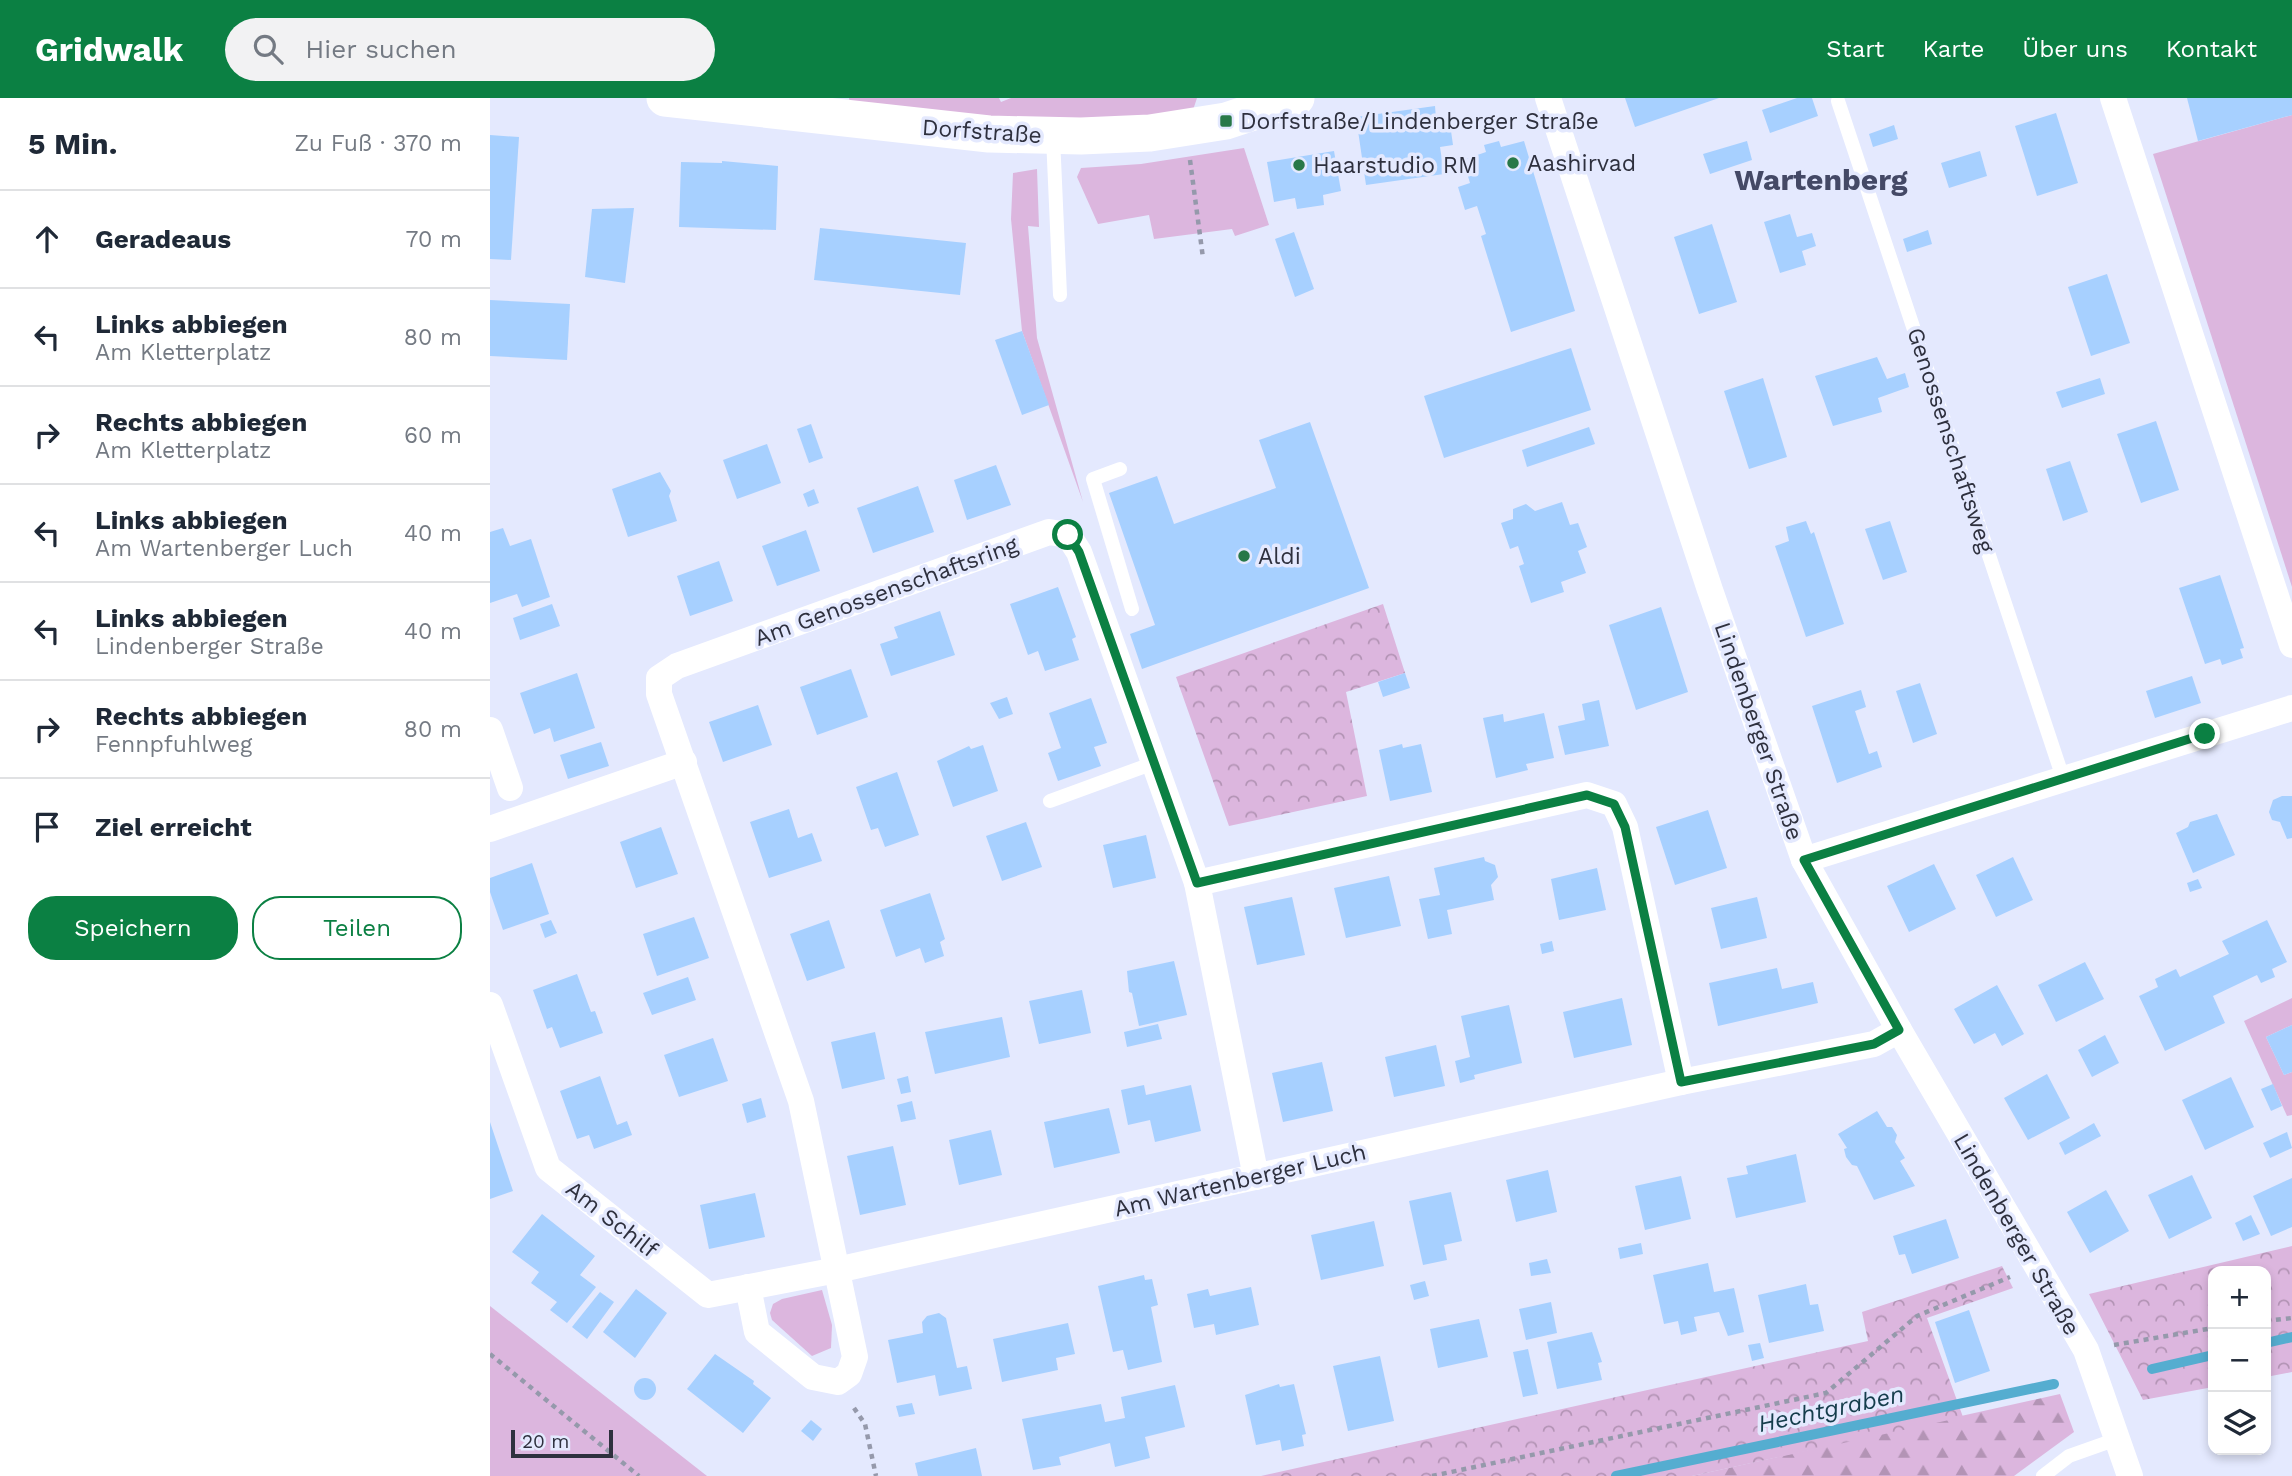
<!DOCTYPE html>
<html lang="de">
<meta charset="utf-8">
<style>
:root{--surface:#fff;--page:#f2f2f3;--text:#1f2937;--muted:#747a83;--line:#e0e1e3;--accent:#0b8043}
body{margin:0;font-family:"Work Sans",sans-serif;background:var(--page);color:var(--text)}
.controls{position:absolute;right:21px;bottom:21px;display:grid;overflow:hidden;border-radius:14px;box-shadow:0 4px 10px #0003}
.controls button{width:63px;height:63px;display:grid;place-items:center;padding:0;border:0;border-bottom:2px solid var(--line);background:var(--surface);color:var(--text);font:35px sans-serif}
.scale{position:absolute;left:21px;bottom:18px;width:102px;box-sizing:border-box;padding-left:7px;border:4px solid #2e303e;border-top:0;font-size:19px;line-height:24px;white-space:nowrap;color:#2e303e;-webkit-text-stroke:5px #e4e9fe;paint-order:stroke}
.stop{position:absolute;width:21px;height:21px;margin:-16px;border:5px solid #0b8043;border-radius:50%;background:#fff}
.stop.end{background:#0b8043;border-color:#fff;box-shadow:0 2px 7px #0008}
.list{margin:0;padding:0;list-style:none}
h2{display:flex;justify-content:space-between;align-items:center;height:91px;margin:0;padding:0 28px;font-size:30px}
h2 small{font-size:23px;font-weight:400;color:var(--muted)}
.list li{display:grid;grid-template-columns:46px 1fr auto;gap:21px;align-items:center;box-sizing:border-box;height:98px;padding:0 28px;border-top:2px solid var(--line)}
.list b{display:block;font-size:26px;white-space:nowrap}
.list p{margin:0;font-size:23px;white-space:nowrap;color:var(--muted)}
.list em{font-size:23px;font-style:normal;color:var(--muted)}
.actions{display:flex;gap:14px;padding:21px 28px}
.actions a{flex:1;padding:16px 0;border:2px solid var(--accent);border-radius:28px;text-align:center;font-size:24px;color:var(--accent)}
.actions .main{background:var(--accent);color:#fff}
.icon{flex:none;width:38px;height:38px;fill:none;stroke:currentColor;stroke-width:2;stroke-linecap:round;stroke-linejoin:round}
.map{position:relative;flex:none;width:1802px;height:1378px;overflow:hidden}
header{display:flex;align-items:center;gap:42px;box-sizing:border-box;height:98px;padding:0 35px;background:var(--accent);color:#fff}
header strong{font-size:33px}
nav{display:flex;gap:38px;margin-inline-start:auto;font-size:24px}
.search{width:490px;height:63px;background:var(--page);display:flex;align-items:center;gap:18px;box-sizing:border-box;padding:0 24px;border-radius:38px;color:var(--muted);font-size:26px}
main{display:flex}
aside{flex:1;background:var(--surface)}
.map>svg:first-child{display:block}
.green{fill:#dcb6de}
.forest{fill:url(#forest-firs)}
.park{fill:url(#park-crowns)}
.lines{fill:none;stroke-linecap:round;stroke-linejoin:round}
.stream{stroke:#55add0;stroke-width:10}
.building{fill:#a7d0ff}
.path{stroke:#9599ab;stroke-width:4.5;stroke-dasharray:5 5;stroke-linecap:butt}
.service{stroke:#fff;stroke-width:14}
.minor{stroke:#fff;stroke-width:26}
.secondary{stroke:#fff;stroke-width:37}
.route{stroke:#0b8043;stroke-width:9}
.poi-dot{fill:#287848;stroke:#e4e9fe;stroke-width:2.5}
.labels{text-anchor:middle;stroke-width:7;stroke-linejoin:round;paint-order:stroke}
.poi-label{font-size:23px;fill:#2e303e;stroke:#e4e9fe;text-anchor:start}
.street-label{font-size:23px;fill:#2e303e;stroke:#e4e9fe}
.water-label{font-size:24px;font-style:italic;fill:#153d4c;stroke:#e4e9fe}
.district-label{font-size:30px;font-weight:bold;fill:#444966;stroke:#e4e9fe}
</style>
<header>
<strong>Gridwalk</strong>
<div class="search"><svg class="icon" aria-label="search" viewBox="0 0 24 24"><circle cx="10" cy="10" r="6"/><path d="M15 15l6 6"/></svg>Hier suchen</div>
<nav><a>Start</a><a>Karte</a><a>Über uns</a><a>Kontakt</a></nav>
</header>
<main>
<aside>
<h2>5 Min.<small>Zu Fuß · 370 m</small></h2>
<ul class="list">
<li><svg class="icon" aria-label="ahead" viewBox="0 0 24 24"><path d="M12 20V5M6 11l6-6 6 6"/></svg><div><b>Geradeaus</b></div><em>70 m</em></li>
<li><svg class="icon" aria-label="left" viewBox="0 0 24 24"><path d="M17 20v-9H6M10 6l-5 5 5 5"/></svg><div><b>Links abbiegen</b><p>Am Kletterplatz</p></div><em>80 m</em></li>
<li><svg class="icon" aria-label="right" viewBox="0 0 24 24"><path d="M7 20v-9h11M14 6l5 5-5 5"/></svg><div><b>Rechts abbiegen</b><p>Am Kletterplatz</p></div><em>60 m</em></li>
<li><svg class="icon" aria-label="left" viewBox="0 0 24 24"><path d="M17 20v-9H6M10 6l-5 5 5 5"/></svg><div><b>Links abbiegen</b><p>Am Wartenberger Luch</p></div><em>40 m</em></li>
<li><svg class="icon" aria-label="left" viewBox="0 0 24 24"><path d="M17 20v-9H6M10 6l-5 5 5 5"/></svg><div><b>Links abbiegen</b><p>Lindenberger Straße</p></div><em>40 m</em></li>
<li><svg class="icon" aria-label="right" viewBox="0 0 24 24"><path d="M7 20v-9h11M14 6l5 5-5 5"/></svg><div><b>Rechts abbiegen</b><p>Fennpfuhlweg</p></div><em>80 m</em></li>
<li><svg class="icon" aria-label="arrive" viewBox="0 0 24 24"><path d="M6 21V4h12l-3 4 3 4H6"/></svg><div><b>Ziel erreicht</b></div></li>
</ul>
<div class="actions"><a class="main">Speichern</a><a>Teilen</a></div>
</aside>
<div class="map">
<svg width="1802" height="1378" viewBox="0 0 1802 1378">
<defs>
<pattern id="forest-firs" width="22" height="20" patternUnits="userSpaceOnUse" patternTransform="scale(1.75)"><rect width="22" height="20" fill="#dcb6de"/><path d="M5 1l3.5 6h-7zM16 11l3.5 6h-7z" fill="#b394b5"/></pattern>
<pattern id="park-crowns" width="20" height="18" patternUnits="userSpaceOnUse" patternTransform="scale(1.75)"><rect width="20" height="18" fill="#dcb6de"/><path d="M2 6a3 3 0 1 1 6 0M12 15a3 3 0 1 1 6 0" fill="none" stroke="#b394b5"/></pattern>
</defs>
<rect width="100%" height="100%" fill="#e4e9fe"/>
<!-- green -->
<g class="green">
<path d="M359 0H509L511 4 521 0H707L702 15 586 25 360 7Z"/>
<path d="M1802 17V489L1663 56Z"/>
<path d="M754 50 779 127 745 138 742 131 664 141 659 117 608 126 587 79 591 70 651 66Z"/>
<path d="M547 71 549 129 538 128 547 240 593 404 532 233 521 121 523 75Z"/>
<path d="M1802 900V927L1776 939 1794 977 1802 974V1017L1797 1018 1754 923Z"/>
<path d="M332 1192 342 1227 341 1250 322 1258 282 1222 280 1215 283 1206 292 1201Z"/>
<path d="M0 1208 217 1378H0Z"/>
</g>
<!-- forest -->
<path class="forest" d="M1570 1296 1584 1334 1524 1378H1202Z"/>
<!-- park -->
<g class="park">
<path d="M893 506 915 575 856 594 877 698 739 728 686 579Z"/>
<path d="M1802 1148V1274L1776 1279V1173H1723V1289L1653 1302 1599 1196Z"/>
<path d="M1512 1168 1523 1190 1437 1220 1473 1319 1202 1378H771L1378 1243 1372 1214Z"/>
</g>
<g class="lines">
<!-- stream -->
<g class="stream">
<path d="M1776 1245 1802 1239"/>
<path d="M1662 1271 1723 1257"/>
<path d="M1126 1378 1564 1286"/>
</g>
</g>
<!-- building -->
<g class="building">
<path d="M1135 0H1229L1145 29Z"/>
<path d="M1307 0H1322L1328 18 1280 35 1272 12Z"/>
<path d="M1697 0H1802V17L1708 43Z"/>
<path d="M945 8 946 21 959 19 963 47 950 49 954 76 876 87 866 19Z"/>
<path d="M1566 15 1588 85 1547 98 1525 28Z"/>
<path d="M1404 27 1408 41 1383 49 1379 36Z"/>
<path d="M0 37 29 39 21 162 0 161Z"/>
<path d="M1009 43 1011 49 1034 43 1085 213 1021 234 991 138 996 136 987 108 975 112 968 89 980 85 973 62 996 54 994 47Z"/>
<path d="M1257 43 1262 62 1220 76 1213 56Z"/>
<path d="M844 53 851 93 833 97 834 107 807 111 805 100 784 104 777 64Z"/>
<path d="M1490 53 1497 78 1459 90 1451 65Z"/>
<path d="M232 63 288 68 286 132 189 129 191 64 232 65Z"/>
<path d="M144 110 135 185 95 179 102 111Z"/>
<path d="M1300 116 1307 139 1322 135 1326 148 1312 153 1316 167 1290 175 1274 124Z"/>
<path d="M1222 126 1247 204 1209 216 1184 139Z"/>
<path d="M330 130 476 145 470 197 324 182Z"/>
<path d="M1438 132 1442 146 1417 154 1413 141Z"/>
<path d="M804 134 824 191 805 199 785 141Z"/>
<path d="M1617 176 1640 245 1601 258 1578 189Z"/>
<path d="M0 202 80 206 77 262 0 258Z"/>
<path d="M532 233 559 307 532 317 505 242Z"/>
<path d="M1081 250 1101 312 954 360 934 298Z"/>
<path d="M1387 259 1397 281 1415 275 1419 289 1388 300 1392 314 1343 328 1325 278Z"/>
<path d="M1273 280 1297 359 1259 371 1234 293Z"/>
<path d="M1610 280 1615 296 1572 310 1566 294Z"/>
<path d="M1666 323 1689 392 1651 405 1627 336Z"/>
<path d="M820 324 879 490 652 571 640 536 665 527 619 395 667 378 684 426 786 390 769 342Z"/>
<path d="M321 326 333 360 319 365 307 331Z"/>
<path d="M1099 329 1105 346 1037 369 1032 352Z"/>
<path d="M277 346 291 385 247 401 233 362Z"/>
<path d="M1580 363 1598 414 1573 423 1556 371Z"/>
<path d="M506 367 521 407 477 422 464 382Z"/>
<path d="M170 374 181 393 179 398 187 423 138 439 122 391Z"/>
<path d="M428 388 444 434 383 455 367 410Z"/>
<path d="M324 391 329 405 318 409 313 396Z"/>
<path d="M1072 404 1080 427 1088 425 1097 449 1088 453 1096 475 1071 484 1074 494 1041 505 1029 468 1034 466 1028 448 1020 451 1011 425 1023 421V411L1036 406 1045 413Z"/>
<path d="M1316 423 1321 436 1324 434 1354 526 1316 539 1285 448 1299 443 1296 429Z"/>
<path d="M1400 423 1417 474 1393 482 1375 431Z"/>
<path d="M13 430 20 448 41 441 60 499 32 509 27 496 0 505V434Z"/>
<path d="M316 432 330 473 287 488 272 448Z"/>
<path d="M229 463 243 503 200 518 187 478Z"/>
<path d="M1730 477 1754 550 1750 551 1753 560 1732 567 1730 561 1715 566 1689 490Z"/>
<path d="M568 489 586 539 582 541 589 562 555 573 548 553 538 557 520 506Z"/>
<path d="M62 506 70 528 30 542 23 520Z"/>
<path d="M1171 509 1198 594 1146 612 1119 527Z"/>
<path d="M450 513 465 557 401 578 390 546 408 540 404 529Z"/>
<path d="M361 571 378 619 327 637 310 589Z"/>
<path d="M87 575 105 630 64 644 60 630 44 636 30 595Z"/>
<path d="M915 575 920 590 893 599 888 584Z"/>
<path d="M1702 578 1711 605 1665 620 1656 593Z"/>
<path d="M1430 585 1447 636 1423 645 1406 593Z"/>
<path d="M1371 592 1376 609 1365 613 1379 656 1387 653 1392 669 1347 685 1322 608Z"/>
<path d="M517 599 523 616 509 621 500 605Z"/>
<path d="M601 600 617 645 604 649 611 668 568 683 558 655 571 650 559 615Z"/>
<path d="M1109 602 1119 648 1075 657 1068 628 1095 622 1092 606Z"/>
<path d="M268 607 282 647 233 664 219 624Z"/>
<path d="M1054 615 1064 660 1036 666 1038 672 1006 680 993 620 1013 616 1014 624Z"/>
<path d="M111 644 119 668 78 681 70 657Z"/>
<path d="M912 646 913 650 931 646 942 694 900 703 889 652Z"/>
<path d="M493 647 508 693 463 709 447 663 479 648 481 651Z"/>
<path d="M407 674 429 737 395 749 388 730 381 732 366 689Z"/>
<path d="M1792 698H1802V740L1797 741 1790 724 1782 722 1779 714 1783 702Z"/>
<path d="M299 711 308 740 322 735 332 763 279 780 260 724Z"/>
<path d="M1218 712 1237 770 1185 787 1166 729Z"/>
<path d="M1727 716 1745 757 1703 775 1686 735 1698 729 1700 724Z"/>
<path d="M536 724 552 769 512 783 496 738Z"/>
<path d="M171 729 188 776 146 790 130 744Z"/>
<path d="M656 737 666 780 623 790 613 747Z"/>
<path d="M994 759 995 763 1005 767 1008 779 1001 787 1004 802 957 812 962 836 938 841 929 801 950 797 944 770Z"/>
<path d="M1523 759 1543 802 1506 819 1486 777Z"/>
<path d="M42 765 59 816 13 832 0 794V780Z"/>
<path d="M1444 766 1466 811 1419 834 1397 788Z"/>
<path d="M1107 770 1116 812 1069 822 1061 781Z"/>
<path d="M899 778 911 828 856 840 844 790Z"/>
<path d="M1708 781 1712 790 1700 794 1697 785Z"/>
<path d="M440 795 455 841 450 844 454 858 435 865 430 850 406 859 390 812Z"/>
<path d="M802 799 815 857 767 867 754 809Z"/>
<path d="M1267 799 1277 840 1231 851 1221 810Z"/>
<path d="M204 819 219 860 167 878 153 836Z"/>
<path d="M61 822 67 835 55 840 50 826Z"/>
<path d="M339 822 355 870 317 883 300 836Z"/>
<path d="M1777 822 1797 864 1782 871 1785 879 1771 885 1767 877 1723 898 1735 925 1675 953 1649 898 1668 889 1665 881 1686 871 1690 879 1739 856 1732 843Z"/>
<path d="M1062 843 1064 853 1052 856 1050 846Z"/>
<path d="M684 863 697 917 649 928 642 895 639 894 637 873Z"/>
<path d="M1595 864 1614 901 1566 924 1548 887Z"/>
<path d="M1287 870 1292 891 1323 884 1328 905 1228 928 1219 885Z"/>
<path d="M87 876 101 914 105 913 113 935 70 950 62 929 57 931 43 892Z"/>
<path d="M198 879 206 902 162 917 153 895Z"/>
<path d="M1507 887 1534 936 1512 948 1505 935 1484 946 1464 911Z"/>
<path d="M592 892 601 935 549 946 539 903Z"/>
<path d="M1132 900 1142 947 1084 960 1073 914Z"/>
<path d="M1019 907 1032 965 984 977 985 981 970 985 965 963 980 959 971 918Z"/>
<path d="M512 919 520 959 445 976 435 934Z"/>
<path d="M668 926 672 941 637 949 634 934Z"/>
<path d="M1802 927V974L1794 977 1776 939Z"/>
<path d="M385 934 395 981 352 991 341 944Z"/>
<path d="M1615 937 1629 965 1602 979 1588 952Z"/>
<path d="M223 940 238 983 189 999 174 957Z"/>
<path d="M946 947 955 988 904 999 895 959Z"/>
<path d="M832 964 843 1013 793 1024 782 975Z"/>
<path d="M1557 976 1580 1020 1538 1042 1514 1000Z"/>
<path d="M110 978 127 1027 137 1023 142 1037 104 1051 99 1037 87 1041 70 993Z"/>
<path d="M418 978 421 994 411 996 407 981Z"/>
<path d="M1741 979 1764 1029 1715 1052 1692 1002Z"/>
<path d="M1783 986 1792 1008 1781 1013 1771 991Z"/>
<path d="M654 987 656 997 701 987 711 1033 665 1044 660 1022 638 1027 631 992Z"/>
<path d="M271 1000 276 1019 257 1025 252 1006Z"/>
<path d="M422 1003 426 1021 411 1024 407 1007Z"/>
<path d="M619 1010 630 1055 564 1070 554 1024Z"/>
<path d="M1387 1013 1397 1029H1402L1407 1037 1405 1044 1415 1060 1410 1063 1425 1088 1384 1102 1367 1068 1362 1067 1356 1059 1354 1051 1357 1050 1348 1036Z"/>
<path d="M0 1024 23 1093 0 1101Z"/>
<path d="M1604 1025 1611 1038 1575 1057 1569 1045Z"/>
<path d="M501 1032 512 1077 469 1087 459 1042Z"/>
<path d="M1797 1034 1802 1050 1780 1060 1773 1045Z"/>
<path d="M403 1048 416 1107 370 1117 357 1058Z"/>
<path d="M1306 1056 1316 1104 1246 1120 1237 1080 1258 1076 1256 1068Z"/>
<path d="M1058 1072 1067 1114 1026 1124 1016 1082Z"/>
<path d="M1702 1077 1722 1120 1679 1141 1658 1097Z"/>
<path d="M1191 1078 1201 1121 1155 1132 1145 1088Z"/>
<path d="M1802 1080V1129L1781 1138 1763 1098Z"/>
<path d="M1616 1092 1639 1133 1600 1155 1577 1114Z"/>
<path d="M961 1094 972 1143 954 1147 957 1162 933 1167 919 1103Z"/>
<path d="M265 1095 275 1139 219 1151 210 1107Z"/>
<path d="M52 1116 105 1158 90 1177 106 1189 77 1225 60 1212 67 1204 41 1185 49 1174 22 1154Z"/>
<path d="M1761 1117 1770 1136 1753 1143 1745 1125Z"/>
<path d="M1456 1121 1469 1160 1422 1176 1415 1156 1409 1157 1403 1138Z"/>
<path d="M884 1123 894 1168 831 1182 821 1137Z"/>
<path d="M1151 1145 1153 1156 1130 1161 1128 1150Z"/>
<path d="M1057 1161 1061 1175 1041 1178 1039 1165Z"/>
<path d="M1218 1165 1224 1194 1244 1190 1254 1234 1238 1238 1229 1214 1204 1219 1207 1233 1191 1237 1188 1223 1174 1226 1163 1177Z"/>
<path d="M654 1177 655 1182 662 1181 668 1207 661 1209 672 1264 638 1272 633 1252 623 1254 608 1188Z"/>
<path d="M935 1183 939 1198 924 1202 920 1187Z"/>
<path d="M1316 1186 1320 1207 1328 1206 1334 1233 1279 1245 1268 1197Z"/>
<path d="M761 1189 769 1227 726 1237 724 1226 704 1230 697 1196 718 1191 720 1198Z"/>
<path d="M146 1191 177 1215 145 1260 113 1234Z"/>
<path d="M110 1194 124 1204 97 1241 82 1229Z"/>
<path d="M1061 1204 1067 1235 1036 1242 1029 1211Z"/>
<path d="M1479 1212 1500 1273 1465 1285 1445 1224Z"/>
<path d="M449 1215 456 1220 467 1270 477 1268 482 1291 449 1298 445 1277 407 1285 398 1242 433 1235 432 1224 437 1218Z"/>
<path d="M989 1221 998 1259 948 1270 940 1231Z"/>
<path d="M578 1225 585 1256 566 1260 568 1272 512 1284 503 1241Z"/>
<path d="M1102 1234 1112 1264 1108 1265 1112 1282 1067 1291 1057 1244Z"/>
<path d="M1270 1245 1274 1260 1262 1263 1258 1247Z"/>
<path d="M1038 1251 1048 1296 1033 1299 1023 1254Z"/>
<path d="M225 1256 264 1283 263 1286 281 1300 253 1335 197 1291Z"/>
<path d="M890 1258 904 1323 858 1333 843 1268Z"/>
<circle cx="155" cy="1291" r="11"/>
<path d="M789 1286 790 1289 804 1286 816 1336 812 1337 814 1348 792 1353 790 1342 766 1347 755 1297Z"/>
<path d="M685 1287 695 1329 655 1339 660 1360 625 1369 620 1345 569 1359 571 1367 543 1372 532 1321 611 1306 615 1324 635 1320 631 1299Z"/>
<path d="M422 1305 425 1316 409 1319 406 1308Z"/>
<path d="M321 1322 332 1331 323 1343 311 1333Z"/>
<path d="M486 1350 492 1378H428L425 1365Z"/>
</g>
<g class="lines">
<!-- path -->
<g class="path">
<path d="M700 62 713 160"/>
<path d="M1776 1223 1802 1220"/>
<path d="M1624 1247 1723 1230"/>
<path d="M0 1256 149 1378"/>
<path d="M364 1310 375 1326 386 1378"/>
<path d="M942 1378 1336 1295 1427 1218 1520 1179"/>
</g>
<!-- service -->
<g class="service">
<path d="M1348 3 1573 680"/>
<path d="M563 39 570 197"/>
<path d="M630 371 603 381 642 511"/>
<path d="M560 703 664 665"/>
<path d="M1553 1378 1579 1358 1627 1341"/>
</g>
<!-- minor -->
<g class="minor">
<path d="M1058 0 1220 492 1314 762 1409 932 1596 1252 1640 1378"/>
<path d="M1623 0 1802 547"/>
<path d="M0 632 20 690"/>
<path d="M0 731 194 664"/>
<path d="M1314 762 1802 610"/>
<path d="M707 785 1097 697 1124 706 1135 729 1191 984"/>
<path d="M0 907 58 1070 218 1197 347 1172 1191 984 1384 946 1409 932"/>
<path d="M258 1189 267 1234 323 1279 348 1284 359 1276 365 1259 311 1003 169 596V580L187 568 559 434 578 437 589 454 707 785 766 1079"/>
</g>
<!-- secondary -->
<path class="secondary" d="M175 0 499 36 591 38 660 35 736 23 806 0"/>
</g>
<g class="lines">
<!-- route -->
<path class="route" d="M578 437 589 454 707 785 1097 697 1124 706 1135 729 1191 984 1384 946 1409 932 1314 762 1715 636"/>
</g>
<!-- markers -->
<g class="poi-dot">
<rect x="729" y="16" width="14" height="14" rx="3.5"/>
<circle cx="1023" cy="65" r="7"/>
<circle cx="809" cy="67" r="7"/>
<circle cx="754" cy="458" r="7"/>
</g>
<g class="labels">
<!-- poi labels -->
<g class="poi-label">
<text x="750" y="31">Dorfstraße/Lindenberger Straße</text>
<text x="1037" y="73">Aashirvad</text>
<text x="823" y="75">Haarstudio RM</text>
<text x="768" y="466">Aldi</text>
</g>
<!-- street labels -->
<g class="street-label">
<text transform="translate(492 33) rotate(4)" y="8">Dorfstraße</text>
<text transform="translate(1461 342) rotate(72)" y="8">Genossenschaftsweg</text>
<text transform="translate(396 493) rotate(-20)" y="8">Am Genossenschaftsring</text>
<text transform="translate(1269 633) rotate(71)" y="8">Lindenberger Straße</text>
<text transform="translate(750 1082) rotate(-13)" y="8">Am Wartenberger Luch</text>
<text transform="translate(122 1121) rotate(38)" y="8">Am Schilf</text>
<text transform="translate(1527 1136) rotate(60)" y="8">Lindenberger Straße</text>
</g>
<!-- water labels -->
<g class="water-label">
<text transform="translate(1341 1311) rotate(-12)" y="8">Hechtgraben</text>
</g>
<!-- district labels -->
<g class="district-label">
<text x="1331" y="92">Wartenberg</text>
</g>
</g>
</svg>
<div class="controls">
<button>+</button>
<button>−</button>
<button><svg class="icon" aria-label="layers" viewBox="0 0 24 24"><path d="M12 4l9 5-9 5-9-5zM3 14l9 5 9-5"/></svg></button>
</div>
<div class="scale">20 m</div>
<div class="stop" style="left:578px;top:437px"></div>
<div class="stop end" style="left:1715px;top:636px"></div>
</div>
</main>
